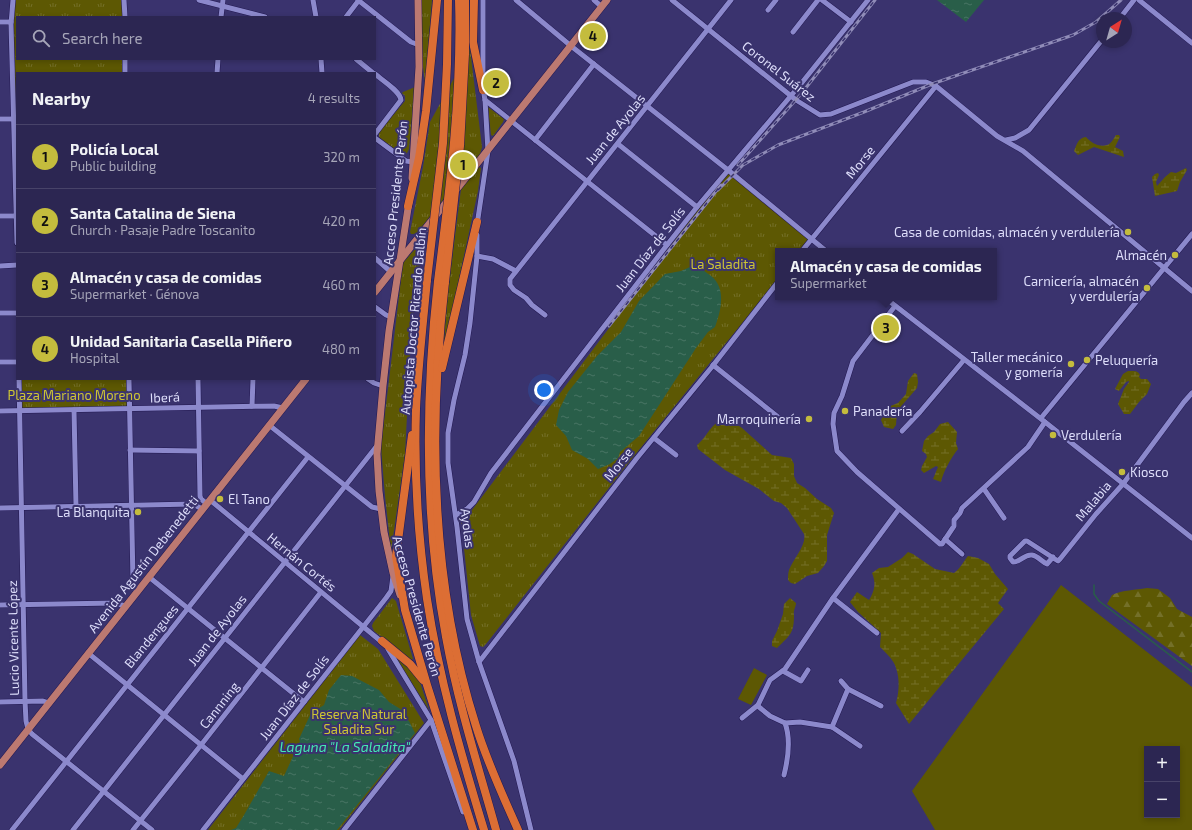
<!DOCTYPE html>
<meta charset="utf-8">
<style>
:root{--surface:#2c2652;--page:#342e59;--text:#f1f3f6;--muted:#a6a5b8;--line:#484369;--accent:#c4bc3d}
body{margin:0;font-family:"Exo 2",sans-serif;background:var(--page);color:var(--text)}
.controls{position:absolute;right:12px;bottom:12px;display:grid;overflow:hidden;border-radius:0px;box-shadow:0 2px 6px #0003}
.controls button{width:36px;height:36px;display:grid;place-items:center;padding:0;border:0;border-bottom:1px solid var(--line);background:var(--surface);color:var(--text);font:20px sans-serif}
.compass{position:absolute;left:1096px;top:12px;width:36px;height:36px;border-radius:50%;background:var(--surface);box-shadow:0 2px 6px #0003;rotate:37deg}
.you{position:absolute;left:544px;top:390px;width:14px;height:14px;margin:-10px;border:3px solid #fff;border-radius:50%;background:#1a73e8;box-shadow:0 0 0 6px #1a73e833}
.badge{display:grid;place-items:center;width:26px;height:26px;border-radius:50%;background:var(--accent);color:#111;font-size:13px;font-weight:700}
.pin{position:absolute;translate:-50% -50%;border:2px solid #fff;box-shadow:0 1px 4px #0006}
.popup{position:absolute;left:775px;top:248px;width:222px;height:52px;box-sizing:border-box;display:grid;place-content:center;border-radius:0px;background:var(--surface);filter:drop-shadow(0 1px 3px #0005);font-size:13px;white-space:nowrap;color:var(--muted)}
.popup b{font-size:15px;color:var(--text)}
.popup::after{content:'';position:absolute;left:50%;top:100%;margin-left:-8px;border:8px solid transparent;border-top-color:var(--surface)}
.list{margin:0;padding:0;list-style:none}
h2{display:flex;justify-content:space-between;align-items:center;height:52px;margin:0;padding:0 16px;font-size:17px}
h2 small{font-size:13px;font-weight:400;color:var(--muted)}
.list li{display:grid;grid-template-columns:26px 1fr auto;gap:12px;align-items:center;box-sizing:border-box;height:64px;padding:0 16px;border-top:1px solid var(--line)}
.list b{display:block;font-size:15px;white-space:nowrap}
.list p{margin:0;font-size:13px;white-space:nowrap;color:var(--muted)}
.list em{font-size:13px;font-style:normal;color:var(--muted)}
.icon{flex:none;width:22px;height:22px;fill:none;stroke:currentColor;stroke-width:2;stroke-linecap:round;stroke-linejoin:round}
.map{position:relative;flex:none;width:1192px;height:830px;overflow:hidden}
.search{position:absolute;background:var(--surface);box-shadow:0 2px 6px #0003;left:16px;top:16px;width:360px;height:44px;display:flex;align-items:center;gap:10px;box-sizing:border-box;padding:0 14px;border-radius:0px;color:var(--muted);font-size:15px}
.panel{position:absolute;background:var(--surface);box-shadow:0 2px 6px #0003;left:16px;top:72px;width:360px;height:308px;border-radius:0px}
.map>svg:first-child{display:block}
.grass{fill:#5d5803;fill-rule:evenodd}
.forest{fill:url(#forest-firs)}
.wetland{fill:url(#wetland-marsh)}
.park{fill:url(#park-tufts)}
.water{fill:url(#water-ripples)}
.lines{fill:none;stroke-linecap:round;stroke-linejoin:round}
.stream{stroke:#295e49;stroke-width:1.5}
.minor-casing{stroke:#221851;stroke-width:6}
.major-casing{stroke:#221851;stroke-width:8}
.highway-casing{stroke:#221851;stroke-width:9}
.minor{stroke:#8c89cc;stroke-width:5}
.major{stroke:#bc7971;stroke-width:7}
.highway{stroke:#dc6e34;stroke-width:8}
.rail-casing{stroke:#908cb8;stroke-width:3}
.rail{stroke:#3a336e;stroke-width:1.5;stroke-dasharray:4.5;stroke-linecap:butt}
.highway-bridge-casing{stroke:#221851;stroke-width:9;stroke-linecap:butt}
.highway-bridge{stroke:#dc6e34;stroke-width:8}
.poi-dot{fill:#c4bc3d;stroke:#3a336e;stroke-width:1.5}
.labels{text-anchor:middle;stroke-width:4;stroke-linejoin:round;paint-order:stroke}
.street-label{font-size:13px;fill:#ddddfa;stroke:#3a336e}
.poi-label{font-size:13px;fill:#ddddfa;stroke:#3a336e;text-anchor:end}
.park-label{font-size:13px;fill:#cec534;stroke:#3a336e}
.water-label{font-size:14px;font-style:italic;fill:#44eab2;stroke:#3a336e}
</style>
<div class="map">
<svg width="1192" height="830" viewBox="0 0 1192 830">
<defs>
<pattern id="forest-firs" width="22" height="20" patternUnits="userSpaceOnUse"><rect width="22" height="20" fill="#5d5803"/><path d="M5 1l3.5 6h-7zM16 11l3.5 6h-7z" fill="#747029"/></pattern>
<pattern id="wetland-marsh" width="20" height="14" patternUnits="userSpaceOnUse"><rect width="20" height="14" fill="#5d5803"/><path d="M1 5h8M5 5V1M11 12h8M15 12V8" fill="none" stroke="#747029"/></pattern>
<pattern id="park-tufts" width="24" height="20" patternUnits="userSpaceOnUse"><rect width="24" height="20" fill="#5d5803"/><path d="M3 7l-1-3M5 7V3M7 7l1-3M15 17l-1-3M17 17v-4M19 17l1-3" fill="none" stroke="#747029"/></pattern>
<pattern id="water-ripples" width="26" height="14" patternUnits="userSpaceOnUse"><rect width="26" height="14" fill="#295e49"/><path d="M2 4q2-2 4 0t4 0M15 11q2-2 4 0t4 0" fill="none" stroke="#487564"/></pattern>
</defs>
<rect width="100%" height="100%" fill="#3a336e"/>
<!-- grass -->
<g class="grass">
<path d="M1061 585 1192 687V830H935L912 791ZM1147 749H1177V815H1147Z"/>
<path d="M397 655 418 676 429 710 395 656Z"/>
<path d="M754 668 767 675 751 705 738 699Z"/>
</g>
<!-- forest -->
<path class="forest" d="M1147 588 1158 589 1170 598 1177 609 1192 617V666L1107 604 1112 595C1123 590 1135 590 1147 588Z"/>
<!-- wetland -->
<g class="wetland">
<path d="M1116 135H1119L1120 137 1115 147 1123 151 1124 157 1094 147 1078 155 1074 151C1077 144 1078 138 1086 137 1090 142 1099 148 1107 145 1111 144 1114 138 1116 135Z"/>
<path d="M1186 168 1187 170 1180 182 1177 191 1155 196 1152 177 1155 174 1158 173 1159 175 1156 182 1157 186 1165 177 1171 172 1176 173Z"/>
<path d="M1128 371C1133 371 1138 370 1140 375L1139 377 1141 379H1147L1151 384 1147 394 1139 402 1130 414H1124L1118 404 1124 389 1129 382V381L1126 382 1119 391 1115 389 1123 374Z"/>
<path d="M914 373 917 374 918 382 917 388 897 411 896 425 893 429 884 427 881 420 888 407 898 403 906 394 908 381Z"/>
<path d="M724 419 733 422 742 428 772 455 791 458 794 464V476L797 483 805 488 817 499 831 508 834 513 827 535V561L824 566 818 573 807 576 795 584 791 583 788 580C788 577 788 573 789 570 793 559 807 545 804 534L787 508 781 503 774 501 759 489 725 470 698 449 697 445C709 435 708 426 724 419Z"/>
<path d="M948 422 957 432 956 443 958 449C951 458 943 472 941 482L933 479 938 467 936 466 924 473 921 470 922 466 927 457 926 454 922 451 924 441 928 436 934 432 940 424Z"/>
<path d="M908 552 913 554 935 569 954 573C960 569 963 562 968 556L978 558 989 564 995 574 1008 589 998 603 1004 609 909 724 896 703C899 693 900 679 896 668 894 660 886 653 880 647L881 633 858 612 850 602 857 592 869 600C875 590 876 583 872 573L879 568 888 567 902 558Z"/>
<path d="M790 598 796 603C796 607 793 610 794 615 794 634 790 635 777 648L772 646V641L777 631 783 614 784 604Z"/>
</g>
<!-- park -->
<g class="park">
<path d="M13 0H124L125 17H17V59H125V73H17V119H14Z"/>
<path d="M420 0H432L425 84 421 49Z"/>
<path d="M470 49 482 147 480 154 416 234H411L410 232 423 167 430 122Z"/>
<path d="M415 87 409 149 407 153 402 155 379 137V132L405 101V96L402 93 403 92Z"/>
<path d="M488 107 504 119 503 122 493 136 491 135Z"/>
<path d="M479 167 481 168 478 191 443 352 448 292 461 189Z"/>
<path d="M728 170 811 239 802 251H778V279L634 456 486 644 483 647 480 646 471 615 461 519 463 516 472 510Z"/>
<path d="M423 240 411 338 405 454 391 551 385 496 381 447 403 263Z"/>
<path d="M19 379H129V409L19 411Z"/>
<path d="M392 598 396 601 413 659 411 660 374 631 372 626 373 623Z"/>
<path d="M360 635 378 649 424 723 339 830H208Z"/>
</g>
<!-- water -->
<g class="water">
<path d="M937 0H984L966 22Z"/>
<path d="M690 267C696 266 702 269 707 273 727 285 722 308 715 327L708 332 696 348 639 436 620 452 618 458 610 464 598 469 588 459 572 450 566 436 556 425 559 410 568 392 597 356 621 332 639 301 665 274 681 271Z"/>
<path d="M341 675 352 676 379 690 389 702 402 710 404 716 409 721 415 733 337 830H231L236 828 244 815 269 771 284 776 300 741 299 739 311 713 324 705 329 690Z"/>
</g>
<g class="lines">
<!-- stream -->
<path class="stream" d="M1094 585V594L1099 601 1192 672"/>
<defs>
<g id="minor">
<path d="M13 0 11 24 17 243"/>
<path d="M124 0 125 17"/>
<path d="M199 0 265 17"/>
<path d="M313 0 316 17"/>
<path d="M358 0 411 42 419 45"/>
<path d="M516 0 571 46 728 170 826 251"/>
<path d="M594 0 602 7"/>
<path d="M672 0 796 100 820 115 831 114 913 82H926L936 86 997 136 1023 151 1192 291"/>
<path d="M822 0 851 22"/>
<path d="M1139 0 1192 43"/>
<path d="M768 10 776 0"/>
<path d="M221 17 223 0"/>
<path d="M346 17 359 0"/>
<path d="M1120 18 1134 0"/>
<path d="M0 22H11"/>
<path d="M793 32 818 0"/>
<path d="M125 59V73"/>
<path d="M321 59 322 73"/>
<path d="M356 59 373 73"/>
<path d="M217 73 218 59"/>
<path d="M375 74C382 80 400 91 401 100L375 134"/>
<path d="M483 74V0"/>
<path d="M485 100 667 245"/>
<path d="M0 119H16"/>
<path d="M375 138 406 161 413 162"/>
<path d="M535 140 594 64"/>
<path d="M1006 140 1015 138 1029 130 1102 40"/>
<path d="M618 144 697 207"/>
<path d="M0 216H17"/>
<path d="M477 225 488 151 485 100 483 88"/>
<path d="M477 235V256L470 323 465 355 454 400 448 433V463L457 527 467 619 479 662 514 761 531 830"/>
<path d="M802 251 936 86"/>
<path d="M477 256 493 259 516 271"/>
<path d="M375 258 391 272"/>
<path d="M0 266 17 265"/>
<path d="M884 297 1045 422 1192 538"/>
<path d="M895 306 853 361 842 396 834 413 833 424 837 451 857 472 940 544H942L954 526V520L960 513 962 508 1028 447 1045 422"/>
<path d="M375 307 386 315 391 317"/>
<path d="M0 313H17"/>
<path d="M545 315 532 305 526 298 514 290 510 285V279L731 0"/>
<path d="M0 362H17"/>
<path d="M713 365 783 421"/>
<path d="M19 379 25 701 26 721 28 729 32 734 152 830"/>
<path d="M129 379 133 582 137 592"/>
<path d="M198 379 200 496 201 499 207 504"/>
<path d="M368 379 374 383 383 386"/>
<path d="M252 406 253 379"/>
<path d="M74 410 76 506"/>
<path d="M0 411 274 406 283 408"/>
<path d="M1041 418 1192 234"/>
<path d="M269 425 372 507 381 509"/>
<path d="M902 431 920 412 964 360"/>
<path d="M654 438 676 455"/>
<path d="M130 450 199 451"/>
<path d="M984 489 1004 518"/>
<path d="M210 500 383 643"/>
<path d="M0 508 193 504 202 509"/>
<path d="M456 515 467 509 474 502 491 473 531 421 667 245 697 207 800 85 868 0"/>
<path d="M945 539 962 554"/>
<path d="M1053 557 1047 564C1042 562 1038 556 1032 555 1024 554 1021 562 1013 562L1010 558V556L1025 541H1027L1058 561 1060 559 1096 514 1123 484 1184 402 1192 393"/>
<path d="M149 577 304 702"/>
<path d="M833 598 877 633"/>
<path d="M0 605 115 603 125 606"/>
<path d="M388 649 431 720 463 812"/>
<path d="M88 653 243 779"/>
<path d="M479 662 637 458 711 368 778 282"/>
<path d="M783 671 801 681 808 670"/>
<path d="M841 681 848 689 881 706"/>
<path d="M0 702 43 701 49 703"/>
<path d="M742 718 758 705"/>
<path d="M785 723 800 722 832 727 848 689"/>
<path d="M832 727 860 746"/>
<path d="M784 775C788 759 791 739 785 723L770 716 759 707 758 705 770 680 785 669 833 598 899 509"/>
<path d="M12 830 308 457"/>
<path d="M73 830 376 447"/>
<path d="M133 830 201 745 321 592"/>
<path d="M203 830 386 598 391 591 393 576"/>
<path d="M344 830 431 720"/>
</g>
<g id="major">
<path d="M412 178 419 67 418 0"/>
<path d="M375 292 607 0"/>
<path d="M400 595 393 573 384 532 379 491 377 454 383 386 389 331 409 202"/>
<path d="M0 765 306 379"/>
</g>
<g id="highway">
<path d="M474 0 473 42 483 90"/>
<path d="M408 206 419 158 426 111 437 0"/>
<path d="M427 280C423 323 418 366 416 409 414 472 418 537 427 599 439 678 461 754 484 830"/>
<path d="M438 281C425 399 424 520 446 637 458 703 478 766 496 830"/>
<path d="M445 282C428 428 431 585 476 726 487 762 503 796 518 830"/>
<path d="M442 368 477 222"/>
<path d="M412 435 396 556 405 610 427 685 473 830"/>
<path d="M382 641 410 664 423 680"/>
</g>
</defs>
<!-- minor casing -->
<use href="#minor" class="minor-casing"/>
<!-- major casing -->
<use href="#major" class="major-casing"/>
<!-- highway casing -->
<use href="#highway" class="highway-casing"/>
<!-- minor -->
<use href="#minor" class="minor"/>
<!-- major -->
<use href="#major" class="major"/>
<!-- highway -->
<use href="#highway" class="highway"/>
<defs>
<g id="rail">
<path d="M738 165 801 94 875 0"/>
<path d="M718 190 743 165 778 145 864 112 932 84 1073 35 1096 22 1121 0"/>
<path d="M609 326 721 185"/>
</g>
</defs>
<!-- rail casing -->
<use href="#rail" class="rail-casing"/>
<!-- rail -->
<use href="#rail" class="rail"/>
<defs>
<g id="highway-bridge">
<path d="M427 280 443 143 447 64 448 0"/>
<path d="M438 281C450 188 462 94 459 0"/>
<path d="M445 282 460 146 465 54V0"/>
</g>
</defs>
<!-- highway-bridge casing -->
<use href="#highway-bridge" class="highway-bridge-casing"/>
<!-- highway-bridge -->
<use href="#highway-bridge" class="highway-bridge"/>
</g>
<!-- markers -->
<g class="poi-dot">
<circle cx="1128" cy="232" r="4"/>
<circle cx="1175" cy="255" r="4"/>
<circle cx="1147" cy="288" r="4"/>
<circle cx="1087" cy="360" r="4"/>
<circle cx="1071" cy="364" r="4"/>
<circle cx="845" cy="411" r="4"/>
<circle cx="809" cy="419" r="4"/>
<circle cx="1053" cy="435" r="4"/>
<circle cx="1122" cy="472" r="4"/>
<circle cx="220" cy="499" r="4"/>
<circle cx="138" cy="512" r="4"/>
</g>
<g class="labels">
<!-- street labels -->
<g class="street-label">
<text transform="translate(779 71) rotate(38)" y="5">Coronel Suárez</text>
<text transform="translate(615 129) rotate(-51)" y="5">Juan de Ayolas</text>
<text transform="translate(860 162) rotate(-51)" y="5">Morse</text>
<text transform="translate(395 193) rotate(-84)" y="5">Acceso Presidente Perón</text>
<text transform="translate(650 249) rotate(-52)" y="5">Juan Díaz de Solís</text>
<text transform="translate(413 321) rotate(-85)" y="5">Autopista Doctor Ricardo Balbín</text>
<text transform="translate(165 397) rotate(-2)" y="5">Iberá</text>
<text transform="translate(618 464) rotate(-52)" y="5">Morse</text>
<text transform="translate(1093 501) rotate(-50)" y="5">Malabia</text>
<text transform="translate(468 528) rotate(83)" y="5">Ayolas</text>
<text transform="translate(302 562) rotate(39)" y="5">Hernán Cortés</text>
<text transform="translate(143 564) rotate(-52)" y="5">Avenida Agustín Debenedetti</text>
<text transform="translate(417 606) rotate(74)" y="5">Acceso Presidente Perón</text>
<text transform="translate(217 630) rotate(-52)" y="5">Juan de Ayolas</text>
<text transform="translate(151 636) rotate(-51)" y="5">Blandengues</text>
<text transform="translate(13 638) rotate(-91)" y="5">Lucio Vicente López</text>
<text transform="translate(294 697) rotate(-52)" y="5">Juan Díaz de Solís</text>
<text transform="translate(219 705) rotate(-52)" y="5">Cannning</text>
</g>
<!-- poi labels -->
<g class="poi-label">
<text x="1120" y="237">Casa de comidas, almacén y verdulería</text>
<text x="1167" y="260">Almacén</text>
<text x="1139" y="286">Carnicería, almacén<tspan x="1139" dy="15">y verdulería</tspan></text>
<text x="1063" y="362">Taller mecánico<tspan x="1063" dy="15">y gomería</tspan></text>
<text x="1095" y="365" text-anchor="start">Peluquería</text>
<text x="853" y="416" text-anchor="start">Panadería</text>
<text x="801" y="424">Marroquinería</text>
<text x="1061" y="440" text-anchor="start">Verdulería</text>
<text x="1130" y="477" text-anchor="start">Kiosco</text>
<text x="228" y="504" text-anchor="start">El Tano</text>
<text x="130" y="517">La Blanquita</text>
</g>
<!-- park labels -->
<g class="park-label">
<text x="723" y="269">La Saladita</text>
<text x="74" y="400">Plaza Mariano Moreno</text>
<text x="359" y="719">Reserva Natural<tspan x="359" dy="15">Saladita Sur</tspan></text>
</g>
<!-- water labels -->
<g class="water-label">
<text x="345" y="752">Laguna "La Saladita"</text>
</g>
</g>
</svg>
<div class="controls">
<button>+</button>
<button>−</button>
</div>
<svg class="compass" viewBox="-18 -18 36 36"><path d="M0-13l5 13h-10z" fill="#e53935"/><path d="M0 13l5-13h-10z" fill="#a6a5b8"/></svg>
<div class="you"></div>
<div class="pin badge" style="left:463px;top:165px">1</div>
<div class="pin badge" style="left:496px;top:83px">2</div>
<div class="pin badge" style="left:886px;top:328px">3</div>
<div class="popup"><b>Almacén y casa de comidas</b>Supermarket</div>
<div class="pin badge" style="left:593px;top:36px">4</div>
<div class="search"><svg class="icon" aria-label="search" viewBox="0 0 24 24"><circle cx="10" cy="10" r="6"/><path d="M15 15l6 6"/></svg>Search here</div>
<section class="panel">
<h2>Nearby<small>4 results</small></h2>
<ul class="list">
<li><span class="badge">1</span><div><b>Policía Local</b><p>Public building</p></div><em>320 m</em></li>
<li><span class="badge">2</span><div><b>Santa Catalina de Siena</b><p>Church · Pasaje Padre Toscanito</p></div><em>420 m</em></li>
<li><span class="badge">3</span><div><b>Almacén y casa de comidas</b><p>Supermarket · Génova</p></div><em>460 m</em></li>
<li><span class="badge">4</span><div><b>Unidad Sanitaria Casella Piñero</b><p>Hospital</p></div><em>480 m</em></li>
</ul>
</section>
</div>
